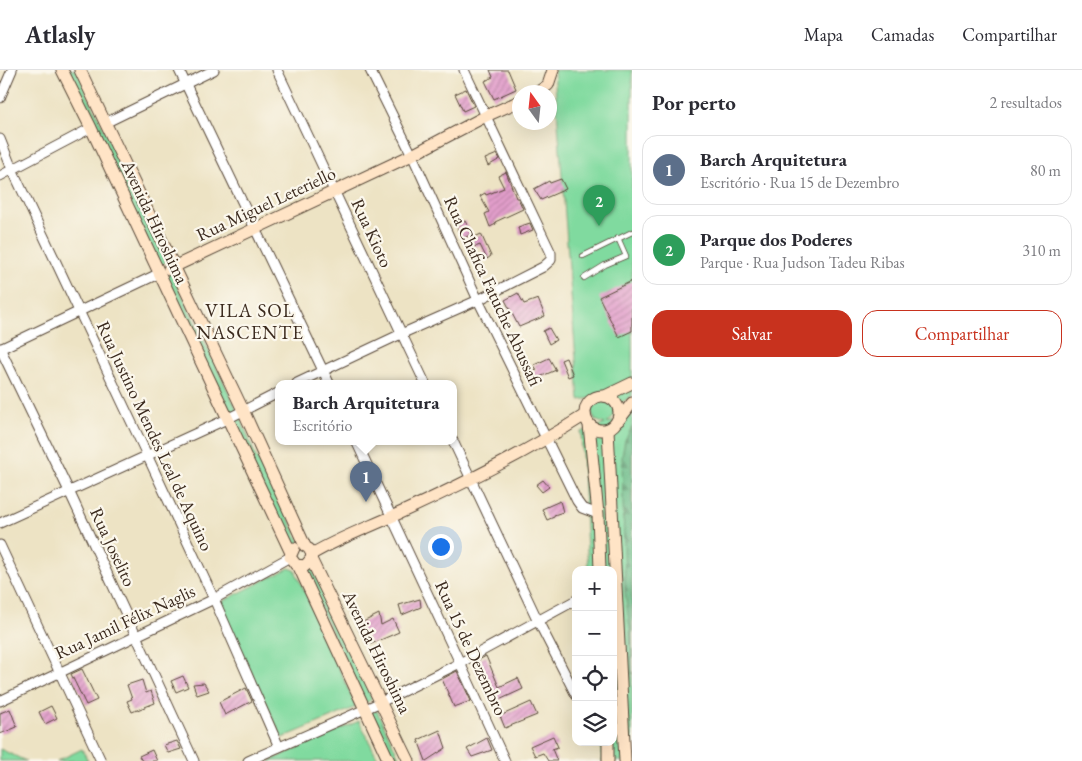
<!DOCTYPE html>
<html lang="pt">
<meta charset="utf-8">
<style>
:root{--surface:#fff;--page:#f7f7f7;--text:#2b2b33;--muted:#7c7c81;--line:#e1e1e2;--accent:#c8321e}
body{margin:0;font-family:"EB Garamond",serif;background:var(--page);color:var(--text)}
.controls{position:absolute;right:15px;bottom:15px;display:grid;overflow:hidden;border-radius:10px;box-shadow:0 5px 20px #0002}
.controls button{width:45px;height:45px;display:grid;place-items:center;padding:0;border:0;border-bottom:1px solid var(--line);background:var(--surface);color:var(--text);font:25px sans-serif}
.compass{position:absolute;left:512px;top:15px;width:45px;height:45px;border-radius:50%;background:var(--surface);box-shadow:0 5px 20px #0002;rotate:345deg}
.you{position:absolute;left:440px;top:476px;width:18px;height:18px;margin:-12px;border:4px solid #fff;border-radius:50%;background:#1a73e8;box-shadow:0 0 0 8px #1a73e833}
.badge{display:grid;place-items:center;width:32px;height:32px;border-radius:50%;background:var(--accent);color:#fff;font-size:16px;font-weight:700}
.pin{position:absolute;translate:-50% -41px;filter:drop-shadow(0 1px 2px #0008)}
.pin::after{content:'';position:absolute;top:26px;width:18px;height:15px;background:inherit;clip-path:polygon(0 0,100% 0,50% 100%)}
.popup{position:absolute;left:275px;top:310px;width:182px;height:65px;box-sizing:border-box;display:grid;place-content:center;border-radius:10px;background:var(--surface);filter:drop-shadow(0 1px 4px #0005);font-size:16px;white-space:nowrap;color:var(--muted)}
.popup b{font-size:19px;color:var(--text)}
.popup::after{content:'';position:absolute;left:50%;top:100%;margin-left:-10px;border:10px solid transparent;border-top-color:var(--surface)}
.list{margin:0;padding:0;list-style:none}
h2{display:flex;justify-content:space-between;align-items:center;height:65px;margin:0;padding:0 20px;font-size:21px}
h2 small{font-size:16px;font-weight:400;color:var(--muted)}
.list li{display:grid;grid-template-columns:32px 1fr auto;gap:15px;align-items:center;box-sizing:border-box;height:70px;margin:0 10px 10px;padding:0 10px;border:1px solid var(--line);border-radius:15px}
.list b{display:block;font-size:19px;white-space:nowrap}
.list p{margin:0;font-size:16px;white-space:nowrap;color:var(--muted)}
.list em{font-size:16px;font-style:normal;color:var(--muted)}
.actions{display:flex;gap:10px;padding:15px 20px}
.actions a{flex:1;padding:11px 0;border:1px solid var(--accent);border-radius:15px;text-align:center;font-size:18px;color:var(--accent)}
.actions .main{background:var(--accent);color:#fff}
.icon{flex:none;width:28px;height:28px;fill:none;stroke:currentColor;stroke-width:2;stroke-linecap:round;stroke-linejoin:round}
.map{position:relative;flex:none;width:632px;height:691px;overflow:hidden}
header{display:flex;align-items:center;gap:30px;box-sizing:border-box;height:70px;padding:0 25px;background:var(--surface);border-bottom:1px solid var(--line)}
header strong{font-size:24px}
nav{display:flex;gap:28px;margin-inline-start:auto;font-size:18px}
main{display:flex}
aside{flex:1;background:var(--surface)}
.map>svg:first-child{display:block}
.green{fill:#80da9f;stroke:#5e825e}
.forest{fill:url(#forest-firs);stroke:#527252}
.building{fill:url(#building-hatch)}
.lines{fill:none;stroke-linecap:round;stroke-linejoin:round}
.lane-casing{stroke:#564637;stroke-width:6}
.street-casing{stroke:#564637;stroke-width:11}
.secondary-casing{stroke:#564637;stroke-width:13}
.lane{stroke:#fff;stroke-width:4.5}
.street{stroke:#fff;stroke-width:9}
.secondary{stroke:#ffe4c6;stroke-width:11}
.labels{text-anchor:middle;stroke-width:4.5;stroke-linejoin:round;paint-order:stroke}
.street-label{font-size:18px;fill:#3b2a1e;stroke:#fbf7ec}
.neighbourhood-label{font-size:19px;letter-spacing:1px;fill:#3b2a1e;stroke:#fbf7ec}
</style>
<header>
<strong>Atlasly</strong>
<nav><a>Mapa</a><a>Camadas</a><a>Compartilhar</a></nav>
</header>
<main>
<div class="map">
<svg width="632" height="691" viewBox="0 0 632 691">
<defs>
<pattern id="forest-firs" width="22" height="20" patternUnits="userSpaceOnUse" patternTransform="scale(1.25)"><rect width="22" height="20" fill="#68ba86"/><path d="M5 1l3.5 6h-7zM16 11l3.5 6h-7z" fill="#57976d"/></pattern>
<pattern id="building-hatch" width="6" height="6" patternUnits="userSpaceOnUse" patternTransform="scale(1.25)"><rect width="6" height="6" fill="#e29ecb"/><path d="M-1 1l2-2M0 6l6-6M5 7l2-2" fill="none" stroke="#b881a4"/></pattern>
</defs>
<rect width="100%" height="100%" fill="#fbf7ec"/>
<filter id="ink" filterUnits="userSpaceOnUse"><feTurbulence type="fractalNoise" baseFrequency=".02" numOctaves="2"/><feDisplacementMap in="SourceGraphic" scale="10" xChannelSelector="R" yChannelSelector="G"/><feConvolveMatrix kernelMatrix="1 2 1 2 8 2 1 2 1" color-interpolation-filters="sRGB"/></filter>
<filter id="wash" filterUnits="userSpaceOnUse"><feTurbulence type="fractalNoise" baseFrequency=".0096" numOctaves="4" result="noise"/><feDisplacementMap in="SourceGraphic" scale="20" xChannelSelector="R" yChannelSelector="G"/><feGaussianBlur stdDeviation="1.12" result="paint"/><feColorMatrix in="noise" values="0 0 0 0 0 0 0 0 0 0 0 0 0 0 0 0 0 1.4 0 .05"/><feComposite in="paint" operator="in"/></filter>
<g filter="url(#wash)">
<rect width="100%" height="100%" fill="#ede3c4"/>
<!-- green -->
<g class="green">
<path d="M65 0H76L167 191 159 196Z"/>
<path d="M554 0H632V313L605 326 579 330Z"/>
<path d="M171 202 239 344 256 387 266 401 301 474 291 479 164 206Z"/>
<path d="M632 315V326L614 337C615 345 613 348 607 353L619 350 632 333V691H602L601 672H613V500H588L581 362 605 354 595 350 591 341C595 330 621 321 632 315Z"/>
<path d="M289 498 295 500 356 637 282 668 219 533Z"/>
<path d="M312 498 372 629 366 633 303 502Z"/>
<path d="M374 641H377L401 691H393L371 643Z"/>
<path d="M359 651 379 691H269Z"/>
<path d="M0 679 26 691H0Z"/>
<path d="M82 679 88 691H57Z"/>
</g>
<!-- forest -->
<path class="forest" d="M632 357V604L630 558 625 522 622 386 625 370Z"/>
<g id="blocks">
<!-- building -->
<g class="building">
<path d="M490 0H508L516 19 494 29 485 11 493 7Z"/>
<path d="M466 19 474 36 463 41 455 24Z"/>
<path d="M497 84 500 89 488 96 485 89Z"/>
<path d="M506 102 516 128H518L523 139 495 152 496 154 490 157 485 144 489 142 480 126 485 123 486 125 504 118 498 106Z"/>
<path d="M561 109 566 119 541 130 534 119 549 111 550 113Z"/>
<path d="M465 151 472 164 462 169 456 156Z"/>
<path d="M530 153 533 160 520 165 518 157Z"/>
<path d="M481 164 491 186 487 189 480 175 475 177 471 169Z"/>
<path d="M632 211V261L619 267 599 227Z"/>
<path d="M518 223 524 234 538 229 545 246 519 257 505 230Z"/>
<path d="M549 258 556 270 549 274 543 261Z"/>
<path d="M549 288 556 300 535 309 532 302 537 300 534 295Z"/>
<path d="M566 288 573 305 568 307 561 290Z"/>
<path d="M543 410 549 417 542 422 536 415Z"/>
<path d="M560 431 563 442 554 445V447L547 450 542 439Z"/>
<path d="M420 529 421 537 402 545 399 535Z"/>
<path d="M379 544 381 555 393 549 399 562 371 574 365 562 361 564 357 555Z"/>
<path d="M486 586 499 617 518 608 523 619 497 631 491 617 486 619 475 592Z"/>
<path d="M82 599 97 630 86 635 71 604Z"/>
<path d="M457 601 471 631 454 637 442 609Z"/>
<path d="M183 606 188 617 176 622 171 611Z"/>
<path d="M142 610 146 623 151 621 155 633 132 642 127 631 132 629 127 615Z"/>
<path d="M204 613 209 621 197 625 193 614Z"/>
<path d="M246 618 252 631 225 645 219 632Z"/>
<path d="M531 632 537 645 505 658 500 646Z"/>
<path d="M51 636 57 648 45 654 39 642Z"/>
<path d="M10 639 17 657 0 664V643Z"/>
<path d="M440 660 446 678 426 691 418 670Z"/>
<path d="M553 666 558 677 552 679 557 691H548L543 683 535 686 530 676Z"/>
<path d="M487 668 492 680 472 687 467 679Z"/>
<path d="M177 671 181 679 168 683 164 675Z"/>
<path d="M152 680 157 691H142L139 686Z"/>
</g>
</g>
</g>
<g filter="url(#ink)">
<use href="#blocks" fill-opacity="0" stroke="#564637" stroke-width="1"/>
<g class="lines">
<defs>
<g id="lane">
<path d="M583 186 632 162"/>
<path d="M584 208 605 195 626 186 618 168"/>
</g>
<g id="street">
<path d="M179 0 329 313"/>
<path d="M277 0 425 313"/>
<path d="M370 0 412 85 478 230 577 431 582 438 598 444"/>
<path d="M0 28 12 0"/>
<path d="M105 53 214 0"/>
<path d="M0 69 12 99 147 385 214 529 279 677"/>
<path d="M0 106 91 58"/>
<path d="M0 278 69 421 194 691"/>
<path d="M0 279 160 203"/>
<path d="M297 313 401 264 478 230 543 197 551 190V183L464 0"/>
<path d="M356 371 460 593 505 691"/>
<path d="M453 371 538 551 576 625"/>
<path d="M0 453 227 349 278 323"/>
<path d="M0 475 101 691"/>
<path d="M0 631 214 529 290 487"/>
<path d="M248 691 381 632 460 593 576 530"/>
</g>
<g id="secondary">
<path d="M62 0 91 58 291 483"/>
<path d="M80 0 243 340 305 476"/>
<path d="M538 22 548 15 553 0"/>
<path d="M169 199 412 85 486 46 520 31"/>
<circle cx="602" cy="343" r="17"/>
<path d="M605 326 632 313"/>
<path d="M619 350 632 333"/>
<path d="M589 355 598 444 600 500"/>
<path d="M608 360 625 691"/>
<path d="M294 478 290 487 296 495 305 496 311 489"/>
<path d="M309 479 312 484 311 489 409 691"/>
<path d="M312 484C337 469 364 459 391 447 457 417 524 384 585 345"/>
<path d="M299 497 389 691"/>
<path d="M608 672V691"/>
</g>
</defs>
<!-- lane casing -->
<use href="#lane" class="lane-casing"/>
<!-- street casing -->
<use href="#street" class="street-casing"/>
<!-- secondary casing -->
<use href="#secondary" class="secondary-casing"/>
<!-- lane -->
<use href="#lane" class="lane"/>
<!-- street -->
<use href="#street" class="street"/>
<!-- secondary -->
<use href="#secondary" class="secondary"/>
</g>
</g>
<g class="labels">
<!-- street labels -->
<g class="street-label">
<text transform="translate(266 134) rotate(-25)" y="6">Rua Miguel Leteriello</text>
<text transform="translate(155 152) rotate(65)" y="6">Avenida Hiroshima</text>
<text transform="translate(372 163) rotate(65)" y="6">Rua Kioto</text>
<text transform="translate(493 221) rotate(65)" y="6">Rua Chafica Fatuche Abussafi</text>
<text transform="translate(155 366) rotate(65)" y="6">Rua Justino Mendes Leal de Aquino</text>
<text transform="translate(113 477) rotate(65)" y="6">Rua Joselito</text>
<text transform="translate(125 552) rotate(-25)" y="6">Rua Jamil Félix Naglis</text>
<text transform="translate(471 578) rotate(65)" y="6">Rua 15 de Dezembro</text>
<text transform="translate(377 582) rotate(64)" y="6">Avenida Hiroshima</text>
</g>
<!-- neighbourhood labels -->
<g class="neighbourhood-label">
<text x="250" y="247">VILA SOL<tspan x="250" dy="22">NASCENTE</tspan></text>
</g>
</g>
</svg>
<div class="controls">
<button>+</button>
<button>−</button>
<button><svg class="icon" aria-label="locate" viewBox="0 0 24 24"><circle cx="12" cy="12" r="6"/><path d="M12 2v4M12 18v4M2 12h4M18 12h4"/></svg></button>
<button><svg class="icon" aria-label="layers" viewBox="0 0 24 24"><path d="M12 4l9 5-9 5-9-5zM3 14l9 5 9-5"/></svg></button>
</div>
<svg class="compass" viewBox="-18 -18 36 36"><path d="M0-13l5 13h-10z" fill="#e53935"/><path d="M0 13l5-13h-10z" fill="#7c7c81"/></svg>
<div class="you"></div>
<div class="pin badge" style="left:366px;top:432px;background:#5c6f8a">1</div>
<div class="popup"><b>Barch Arquitetura</b>Escritório</div>
<div class="pin badge" style="left:599px;top:156px;background:#2e9e5b">2</div>
</div>
<aside>
<h2>Por perto<small>2 resultados</small></h2>
<ul class="list">
<li><span class="badge" style="background:#5c6f8a">1</span><div><b>Barch Arquitetura</b><p>Escritório · Rua 15 de Dezembro</p></div><em>80 m</em></li>
<li><span class="badge" style="background:#2e9e5b">2</span><div><b>Parque dos Poderes</b><p>Parque · Rua Judson Tadeu Ribas</p></div><em>310 m</em></li>
</ul>
<div class="actions"><a class="main">Salvar</a><a>Compartilhar</a></div>
</aside>
</main>
